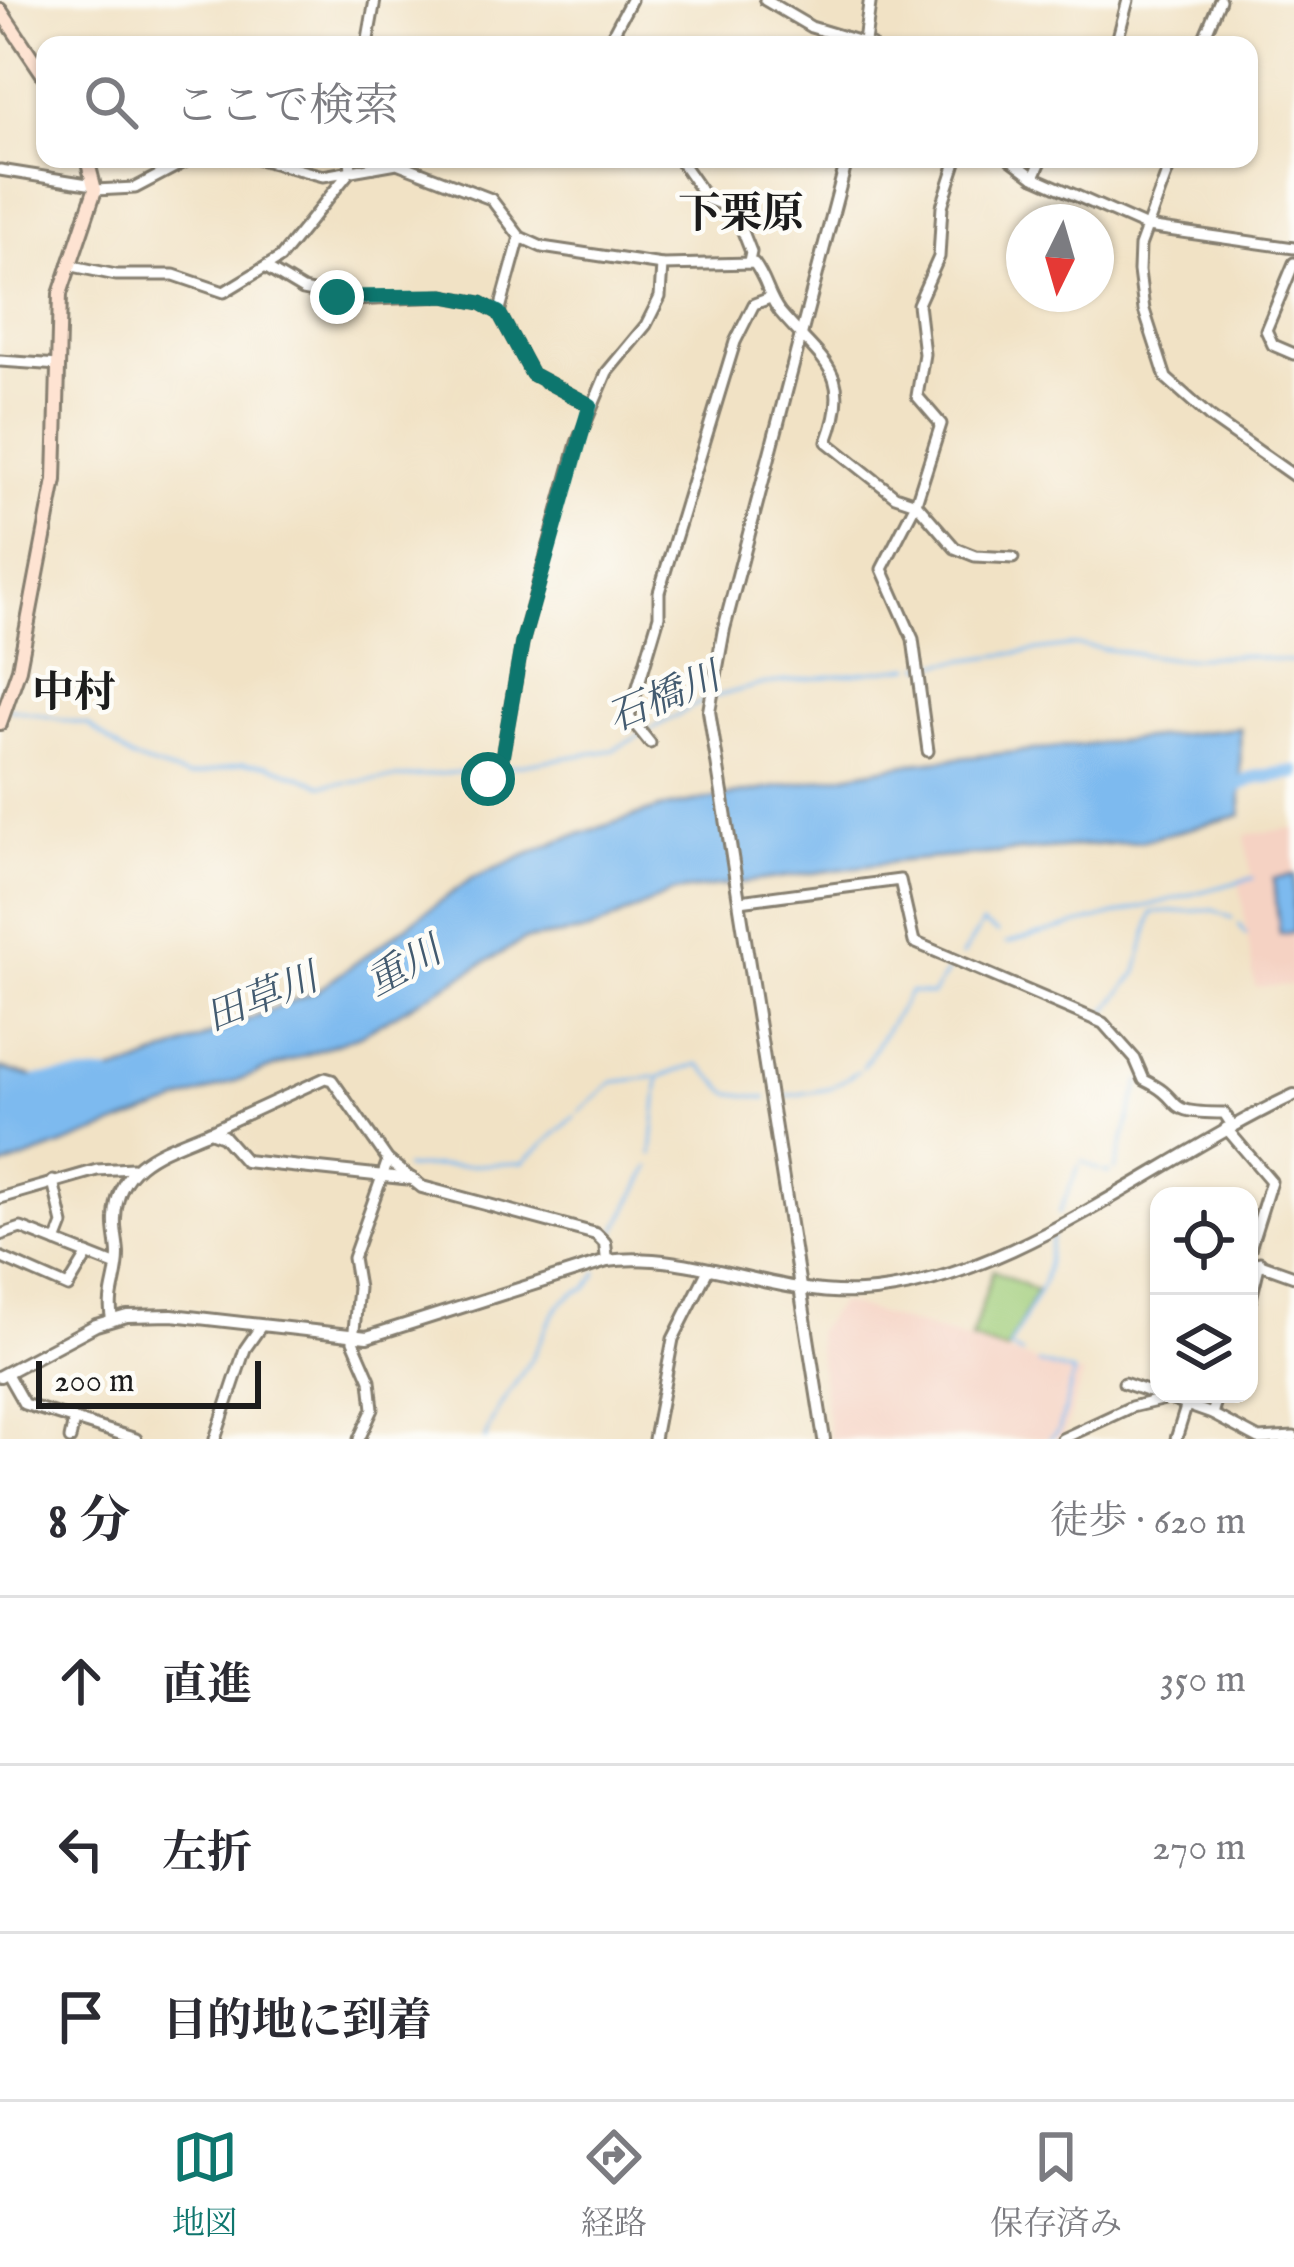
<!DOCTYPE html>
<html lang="ja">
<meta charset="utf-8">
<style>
:root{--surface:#fff;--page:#f2f2f3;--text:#2b2b33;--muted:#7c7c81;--line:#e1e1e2;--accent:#0f766e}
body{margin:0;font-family:"IM FELL English","Noto Serif JP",serif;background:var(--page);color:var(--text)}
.controls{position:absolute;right:36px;bottom:36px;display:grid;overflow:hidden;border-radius:24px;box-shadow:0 3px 9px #0004}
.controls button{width:108px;height:108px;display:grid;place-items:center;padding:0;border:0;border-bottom:3px solid var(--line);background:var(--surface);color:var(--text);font:60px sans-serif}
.compass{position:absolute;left:1006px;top:204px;width:108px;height:108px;border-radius:50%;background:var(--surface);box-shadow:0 3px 9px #0004;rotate:185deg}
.scale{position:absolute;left:36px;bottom:30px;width:225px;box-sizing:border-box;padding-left:12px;border:6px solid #1c1c1c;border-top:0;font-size:33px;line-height:42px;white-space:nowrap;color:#1c1c1c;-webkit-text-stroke:9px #fdfcf7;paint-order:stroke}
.stop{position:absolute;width:36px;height:36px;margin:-27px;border:9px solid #0f766e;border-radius:50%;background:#fff}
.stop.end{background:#0f766e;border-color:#fff;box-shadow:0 3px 12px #0008}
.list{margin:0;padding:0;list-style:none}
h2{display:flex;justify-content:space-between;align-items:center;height:156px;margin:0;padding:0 48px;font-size:51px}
h2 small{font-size:39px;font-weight:400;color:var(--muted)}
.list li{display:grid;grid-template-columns:78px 1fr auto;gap:36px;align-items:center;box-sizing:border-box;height:168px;padding:0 48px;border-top:3px solid var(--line)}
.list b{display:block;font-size:45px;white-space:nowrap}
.list em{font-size:39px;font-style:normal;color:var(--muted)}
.icon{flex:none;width:66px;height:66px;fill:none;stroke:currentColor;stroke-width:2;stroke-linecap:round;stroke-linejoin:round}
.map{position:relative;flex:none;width:1294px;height:1439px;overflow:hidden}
.search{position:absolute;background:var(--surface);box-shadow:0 3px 9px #0004;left:36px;right:36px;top:36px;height:132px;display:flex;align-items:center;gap:30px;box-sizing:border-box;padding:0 42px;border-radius:24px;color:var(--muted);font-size:45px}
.sheet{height:660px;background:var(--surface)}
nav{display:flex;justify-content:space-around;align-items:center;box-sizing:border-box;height:168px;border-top:3px solid var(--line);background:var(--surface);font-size:33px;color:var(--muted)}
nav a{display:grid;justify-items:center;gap:6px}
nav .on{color:var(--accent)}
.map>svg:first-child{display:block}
.built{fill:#f5d2c3}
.green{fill:#a0cd7a;stroke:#5e744b;stroke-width:3}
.water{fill:#7dbaef;stroke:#4c6b86;stroke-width:3}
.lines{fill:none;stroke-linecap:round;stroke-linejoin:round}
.stream{stroke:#7dbaef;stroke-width:3}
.river{stroke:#7dbaef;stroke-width:14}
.minor-casing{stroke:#867f70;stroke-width:15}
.tertiary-casing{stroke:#867f70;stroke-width:16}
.secondary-casing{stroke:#867f70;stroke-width:18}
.minor{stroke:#fff;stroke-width:9}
.tertiary{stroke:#fff;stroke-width:10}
.secondary{stroke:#fee3d2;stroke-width:12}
.route{stroke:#0f766e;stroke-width:15}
.labels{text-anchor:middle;stroke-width:9;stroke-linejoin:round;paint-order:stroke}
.water-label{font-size:39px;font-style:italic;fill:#435b70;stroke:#fdfcf7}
.quarter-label{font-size:42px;font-weight:bold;fill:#1c1c1c;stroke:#fdfcf7}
</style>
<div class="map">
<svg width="1294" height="1439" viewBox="0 0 1294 1439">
<rect width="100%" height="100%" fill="#fdfcf7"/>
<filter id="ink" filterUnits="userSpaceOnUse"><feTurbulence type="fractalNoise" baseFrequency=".00833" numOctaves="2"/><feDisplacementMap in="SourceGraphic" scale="24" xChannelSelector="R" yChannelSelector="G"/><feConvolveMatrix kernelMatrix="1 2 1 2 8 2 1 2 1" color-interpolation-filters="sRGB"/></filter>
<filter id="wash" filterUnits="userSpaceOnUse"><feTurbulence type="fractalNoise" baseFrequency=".004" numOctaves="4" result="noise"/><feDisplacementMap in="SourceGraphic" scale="48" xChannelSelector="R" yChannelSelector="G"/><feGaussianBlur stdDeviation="2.7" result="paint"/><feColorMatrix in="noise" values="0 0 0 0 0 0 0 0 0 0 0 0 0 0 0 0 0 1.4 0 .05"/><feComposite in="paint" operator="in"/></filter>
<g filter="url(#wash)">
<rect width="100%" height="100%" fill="#f1e2c5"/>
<!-- built -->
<g class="built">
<path d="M1294 828V985L1255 987 1239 879 1251 875 1245 835Z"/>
<path d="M840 1302 1083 1375 1063 1438 830 1439 816 1332Z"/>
</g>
<!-- green -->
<path class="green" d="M993 1270 1037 1291 1007 1351 971 1339Z"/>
<!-- water -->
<g class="water">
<path d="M1240 728 1241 815 1142 841 902 861 673 892 589 931 524 940 360 1035 0 1168V1068L67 1086 137 1065 317 991 471 879 561 840 660 808 913 763Z"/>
<path d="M1294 875V932L1280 934 1273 878Z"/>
</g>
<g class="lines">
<!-- stream -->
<g class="stream">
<path d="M921 666 1075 645 1174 659 1239 655 1294 662"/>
<path d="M714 697 763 684 912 667"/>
<path d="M7 708 88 725 132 759 189 777 243 763 268 765 323 785 492 769"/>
<path d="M501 768 613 750 705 700"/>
<path d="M1239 924 1246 934"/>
<path d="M1006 943 1253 878"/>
<path d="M962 956 982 924 998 933"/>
<path d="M933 993 953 964"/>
<path d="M1105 1020 1104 1014 1137 972 1152 913 1214 910 1232 918"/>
<path d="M863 1067 910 992 932 995"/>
<path d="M777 1098 829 1089 858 1071"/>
<path d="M579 1112 613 1082 655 1077"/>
<path d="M652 1155 659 1077 699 1064 729 1093 766 1098"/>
<path d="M1082 1161 1099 1170"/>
<path d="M405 1168 523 1163 575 1116"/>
<path d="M1115 1170 1140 1081"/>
<path d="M1104 1172 1109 1173"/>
<path d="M1059 1213 1079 1166"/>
<path d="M615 1232 650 1167"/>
<path d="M1022 1354 1009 1348 1044 1281 1053 1231"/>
<path d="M1038 1363 1074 1373 1059 1430 1050 1438"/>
<path d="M485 1439C494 1409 513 1389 529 1362 545 1337 552 1296 587 1288L597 1272"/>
</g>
<!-- river -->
<g class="river">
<path d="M1225 791 1254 778 1294 772"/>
<path d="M38 1082 106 1078"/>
</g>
</g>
</g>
<g filter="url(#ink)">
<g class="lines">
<defs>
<g id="minor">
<path d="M765 0 811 27 871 45"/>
<path d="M367 45 375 0"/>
<path d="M607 45 631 0"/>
<path d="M1116 45 1128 0"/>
<path d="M1201 45 1220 0"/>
<path d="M259 159 323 176 397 163 491 199 520 237 542 247 662 265 754 263C767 280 768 297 780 312 823 363 854 371 827 442L895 496 916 503 955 548 975 556 1013 558"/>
<path d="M679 159 707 199 734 209 751 252 749 261"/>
<path d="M1010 159 1034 177 1147 227 1294 248"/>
<path d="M1172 159 1140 246 1139 271 1144 310 1166 378 1210 417 1294 476"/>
<path d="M0 170 94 185"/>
<path d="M1034 177 1042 159"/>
<path d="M95 190 135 188 190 159"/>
<path d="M1294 263 1266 330 1273 345 1294 354"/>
<path d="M68 265 116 275H174L224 292 280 258 351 170 350 159"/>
<path d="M268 269 303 290 352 300 444 296 481 303 499 313 532 374 590 405"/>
<path d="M499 313 520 237"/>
<path d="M0 361 59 365"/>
<path d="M650 743 629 717 659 616V592L735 342 754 304 770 298"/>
<path d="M928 751 913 639 882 569 916 503 941 424 917 396 924 354 918 304 939 257 942 206 957 159"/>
<path d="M488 779 502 757 522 643 577 443 607 372 646 325 660 297 662 265"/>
<path d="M740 901 900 880 914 942 1103 1023 1135 1059 1144 1080C1190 1102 1157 1113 1224 1113L1232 1125"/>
<path d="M1226 1128 1271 1181 1249 1252"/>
<path d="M210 1131 325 1078 332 1080 388 1160 412 1179"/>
<path d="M53 1181 63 1224 56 1242"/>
<path d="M0 1198 97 1170 132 1168"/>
<path d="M0 1235 21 1228 117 1266"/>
<path d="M0 1257 68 1287 88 1254"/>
<path d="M1249 1260 1294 1276"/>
<path d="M1249 1307 1260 1262"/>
<path d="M7 1374 24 1404 136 1439"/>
<path d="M1124 1383 1212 1414 1259 1439 1294 1437"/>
<path d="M1212 1414 1218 1394"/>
<path d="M70 1439 74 1420"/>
<path d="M215 1439 245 1349 261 1326"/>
<path d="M359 1439 373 1409 370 1380 353 1341 358 1288 353 1258 388 1160"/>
<path d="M654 1439 673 1339 708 1270"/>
<path d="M1062 1439 1131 1407 1186 1394"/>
<path d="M1176 1439 1186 1407"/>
</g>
<g id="tertiary">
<path d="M864 45 870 0"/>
<path d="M112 1319C107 1295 118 1279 118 1255 118 1243 114 1231 115 1218 117 1161 166 1150 210 1131L223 1136 245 1161 412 1179 422 1187 596 1234 605 1243 607 1261C693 1250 774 1297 861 1292 1008 1284 1160 1157 1294 1095"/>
<path d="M0 1376 96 1325 127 1316 172 1315 367 1337 607 1261"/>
<path d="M824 1439 709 711 724 629 847 159"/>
</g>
<g id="secondary">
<path d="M0 10 45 77"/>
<path d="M0 723 19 669 55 480 60 294 95 190 87 159"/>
</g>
</defs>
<!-- minor casing -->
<use href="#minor" class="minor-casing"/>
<!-- tertiary casing -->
<use href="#tertiary" class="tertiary-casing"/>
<!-- secondary casing -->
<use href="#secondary" class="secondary-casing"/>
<!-- minor -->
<use href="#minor" class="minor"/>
<!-- tertiary -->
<use href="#tertiary" class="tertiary"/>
<!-- secondary -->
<use href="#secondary" class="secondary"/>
</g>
</g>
<g class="lines" filter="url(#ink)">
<!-- route -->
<path class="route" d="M337 297 444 296 481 303 499 313 532 374 590 405 522 643 502 758 488 779"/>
</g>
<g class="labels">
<!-- water labels -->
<g class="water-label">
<text transform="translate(663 696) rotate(-23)" y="14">石橋川</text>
<text transform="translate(403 965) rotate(-29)" y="14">重川</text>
<text transform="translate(261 996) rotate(-22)" y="14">田草川</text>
</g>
<!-- quarter labels -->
<g class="quarter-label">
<text x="741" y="227">下栗原</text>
<text x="74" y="706">中村</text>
</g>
</g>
</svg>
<div class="controls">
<button><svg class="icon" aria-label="locate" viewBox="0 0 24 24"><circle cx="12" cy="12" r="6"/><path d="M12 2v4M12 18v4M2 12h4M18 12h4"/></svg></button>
<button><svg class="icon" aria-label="layers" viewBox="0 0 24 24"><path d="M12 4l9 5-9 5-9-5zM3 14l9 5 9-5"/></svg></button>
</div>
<svg class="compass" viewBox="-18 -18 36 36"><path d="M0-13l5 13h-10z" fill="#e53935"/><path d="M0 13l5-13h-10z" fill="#7c7c81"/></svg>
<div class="scale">200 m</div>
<div class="stop" style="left:488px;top:779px"></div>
<div class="stop end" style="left:337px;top:297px"></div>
<div class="search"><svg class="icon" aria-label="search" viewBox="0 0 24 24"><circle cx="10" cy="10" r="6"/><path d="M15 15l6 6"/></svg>ここで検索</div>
</div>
<section class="sheet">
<h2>8 分<small>徒歩 · 620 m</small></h2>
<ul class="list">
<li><svg class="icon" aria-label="ahead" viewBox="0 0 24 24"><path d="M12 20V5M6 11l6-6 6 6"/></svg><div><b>直進</b></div><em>350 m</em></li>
<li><svg class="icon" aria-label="left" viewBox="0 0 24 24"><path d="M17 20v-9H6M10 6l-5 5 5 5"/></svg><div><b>左折</b></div><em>270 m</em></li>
<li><svg class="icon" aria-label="arrive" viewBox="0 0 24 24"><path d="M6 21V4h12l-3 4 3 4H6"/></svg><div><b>目的地に到着</b></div></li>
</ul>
</section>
<nav>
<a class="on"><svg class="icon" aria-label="map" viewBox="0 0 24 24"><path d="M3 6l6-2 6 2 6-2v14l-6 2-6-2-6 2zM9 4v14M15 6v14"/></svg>地図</a>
<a><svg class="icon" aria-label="directions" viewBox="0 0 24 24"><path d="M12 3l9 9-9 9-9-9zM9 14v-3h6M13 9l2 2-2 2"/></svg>経路</a>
<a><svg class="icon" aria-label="saved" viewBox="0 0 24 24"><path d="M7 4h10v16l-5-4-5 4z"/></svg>保存済み</a>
</nav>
